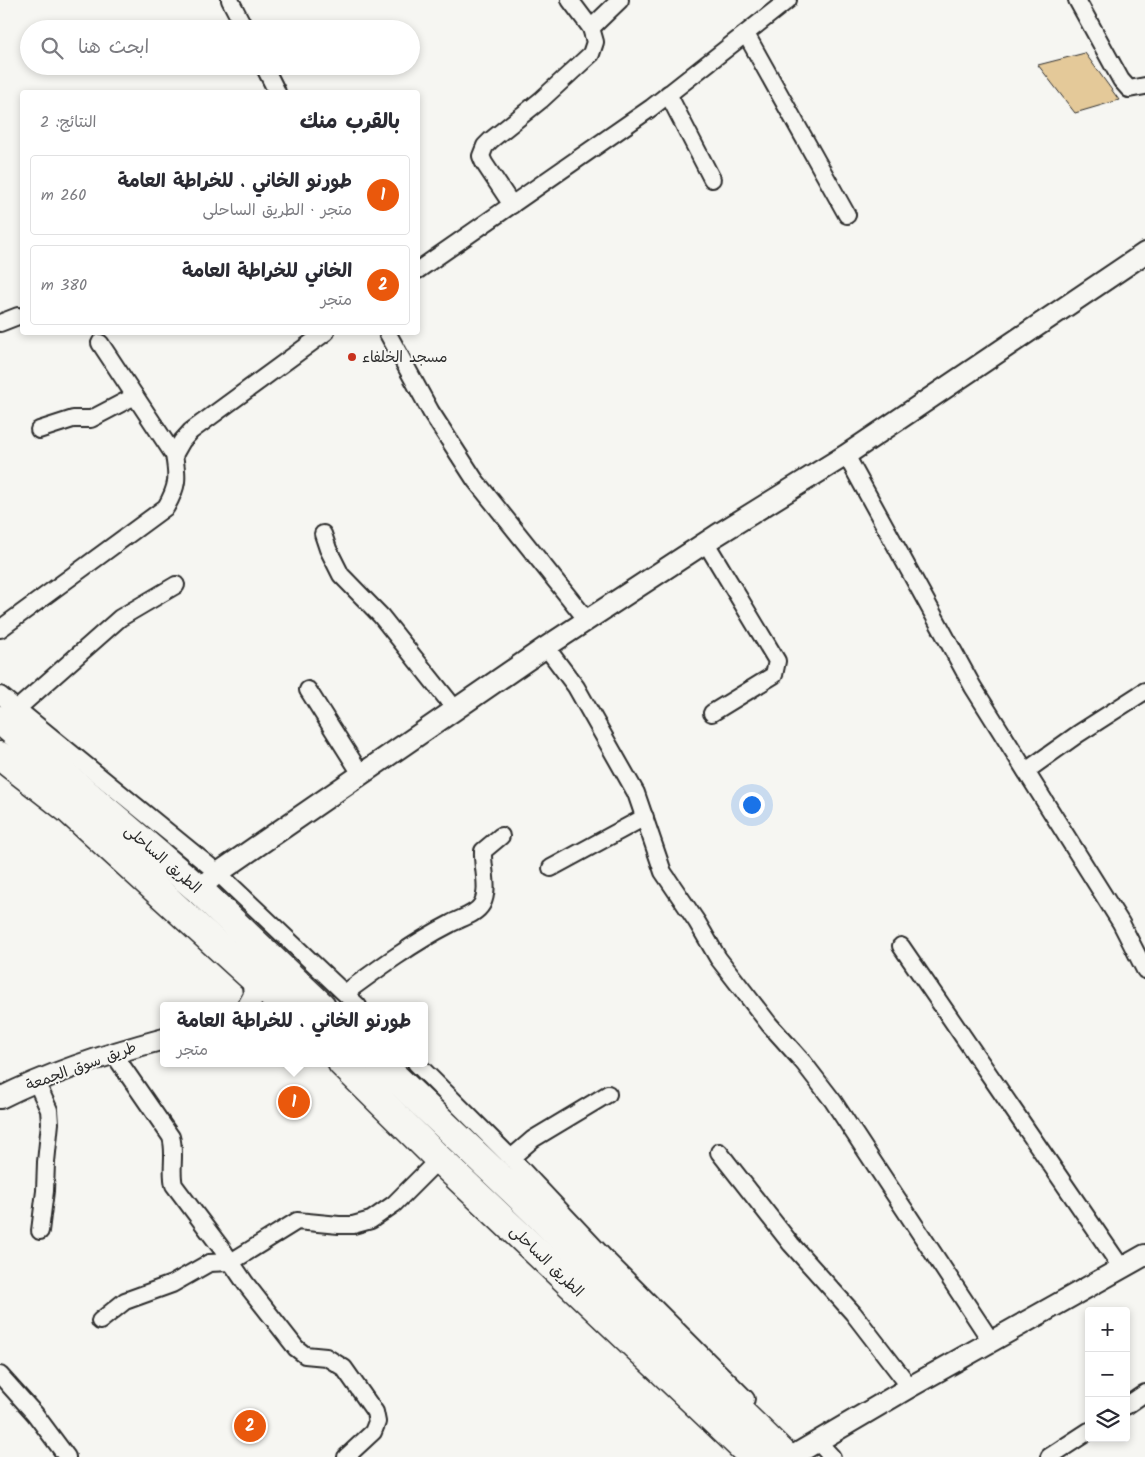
<!DOCTYPE html>
<html lang="ar">
<meta charset="utf-8">
<style>
:root{--surface:#fff;--page:#f2f2f3;--text:#2b2b33;--muted:#7c7c81;--line:#e1e1e2;--accent:#ea580c}
body{margin:0;font-family:Kalam,"Playpen Sans Arabic",sans-serif;background:var(--page);color:var(--text);direction:rtl}
.controls{position:absolute;right:15px;bottom:15px;display:grid;overflow:hidden;border-radius:5px;box-shadow:0 2px 8px #0003}
.controls button{width:45px;height:45px;display:grid;place-items:center;padding:0;border:0;border-bottom:1px solid var(--line);background:var(--surface);color:var(--text);font:25px sans-serif}
.you{position:absolute;left:751px;top:804px;width:18px;height:18px;margin:-12px;border:4px solid #fff;border-radius:50%;background:#1a73e8;box-shadow:0 0 0 8px #1a73e833}
.badge{display:grid;place-items:center;width:32px;height:32px;border-radius:50%;background:var(--accent);color:#fff;font-size:16px;font-weight:700}
.pin{position:absolute;translate:-50% -50%;border:2px solid #fff;box-shadow:0 1px 5px #0006}
.popup{position:absolute;left:160px;top:1002px;width:268px;height:65px;box-sizing:border-box;display:grid;place-content:center;border-radius:5px;background:var(--surface);filter:drop-shadow(0 1px 4px #0005);font-size:16px;white-space:nowrap;color:var(--muted)}
.popup b{font-size:19px;color:var(--text)}
.popup::after{content:'';position:absolute;left:50%;top:100%;margin-left:-10px;border:10px solid transparent;border-top-color:var(--surface)}
.list{margin:0;padding:0;list-style:none}
h2{display:flex;justify-content:space-between;align-items:center;height:65px;margin:0;padding:0 20px;font-size:21px}
h2 small{font-size:16px;font-weight:400;color:var(--muted)}
.list li{display:grid;grid-template-columns:32px 1fr auto;gap:15px;align-items:center;box-sizing:border-box;height:80px;margin:0 10px 10px;padding:0 10px;border:1px solid var(--line);border-radius:5px}
.list b{display:block;font-size:19px;white-space:nowrap}
.list p{margin:0;font-size:16px;white-space:nowrap;color:var(--muted)}
.list em{font-size:16px;font-style:normal;color:var(--muted)}
.icon{flex:none;width:28px;height:28px;fill:none;stroke:currentColor;stroke-width:2;stroke-linecap:round;stroke-linejoin:round}
.map{position:relative;flex:none;width:1145px;height:1457px;overflow:hidden;direction:ltr}
.search{position:absolute;background:var(--surface);box-shadow:0 2px 8px #0003;left:20px;top:20px;width:400px;height:55px;display:flex;align-items:center;gap:12px;box-sizing:border-box;padding:0 18px;border-radius:28px;color:var(--muted);font-size:19px}
.panel{position:absolute;background:var(--surface);box-shadow:0 2px 8px #0003;left:20px;top:90px;width:400px;height:245px;border-radius:5px;direction:rtl}
.map>svg:first-child{display:block}
.building{fill:#e4c999;stroke:#2b2b2b}
.lines{fill:none;stroke-linecap:round;stroke-linejoin:round}
.minor-casing{stroke:#2b2b2b;stroke-width:20}
.tertiary-casing{stroke:#2b2b2b;stroke-width:24}
.trunk-casing{stroke:#2b2b2b;stroke-width:31}
.minor{stroke:#f6f6f2;stroke-width:16}
.tertiary{stroke:#f6f6f2;stroke-width:20}
.trunk{stroke:#f6f6f2;stroke-width:28}
.poi-dot{fill:#c8321e;stroke:#f6f6f2;stroke-width:2}
.labels{text-anchor:middle;stroke-width:4;stroke-linejoin:round;paint-order:stroke}
.poi-label{font-size:15px;fill:#2b2b2b;stroke:#f6f6f2;text-anchor:start}
.street-label{font-size:15px;fill:#2b2b2b;stroke:#f6f6f2}
</style>
<div class="map">
<svg width="1145" height="1457" viewBox="0 0 1145 1457">
<rect width="100%" height="100%" fill="#f6f6f2"/>
<filter id="ink" filterUnits="userSpaceOnUse"><feTurbulence type="fractalNoise" baseFrequency=".02" numOctaves="2"/><feDisplacementMap in="SourceGraphic" scale="10" xChannelSelector="R" yChannelSelector="G"/><feConvolveMatrix kernelMatrix="1 2 1 2 8 2 1 2 1" color-interpolation-filters="sRGB"/></filter>
<g filter="url(#ink)">
<!-- building -->
<path class="building" d="M1085 53 1119 100 1075 113 1038 65Z"/>
<g class="lines">
<defs>
<g id="minor">
<path d="M230 0 245 29"/>
<path d="M1077 0 1121 80 1129 89 1145 86"/>
<path d="M591 28 620 0"/>
<path d="M746 34 847 215"/>
<path d="M264 66 277 92"/>
<path d="M668 94 712 179"/>
<path d="M512 205 484 163 481 156 485 146 491 140 541 100 591 54 595 42 591 28 570 0"/>
<path d="M418 270 651 108 788 0"/>
<path d="M0 323 18 316"/>
<path d="M387 332 431 412 475 480 587 620"/>
<path d="M39 430 73 419H91L135 396"/>
<path d="M174 455 182 441 191 431 326 332"/>
<path d="M846 455 973 687 1121 923 1145 970"/>
<path d="M323 534 328 549 341 575 381 616 455 709"/>
<path d="M706 543 777 661 774 675 712 713"/>
<path d="M0 629 166 507C178 486 178 478 174 455L100 343"/>
<path d="M546 647 576 687 636 793 663 872 697 922 718 958 769 1024 803 1062 833 1101 991 1341"/>
<path d="M308 690 361 774"/>
<path d="M0 695 218 873 358 1006"/>
<path d="M17 709 120 618 176 585"/>
<path d="M1026 771 1078 734 1145 691"/>
<path d="M551 868 645 817"/>
<path d="M901 946 1121 1267"/>
<path d="M345 993C379 968 413 943 450 924 460 918 476 915 482 904 490 889 482 867 483 851L501 836"/>
<path d="M113 1053 171 1137C176 1153 170 1170 174 1185L222 1249 246 1284 296 1348 305 1355 326 1357 344 1368 375 1412 377 1422 373 1432 346 1457"/>
<path d="M416 1063 511 1158 608 1261 746 1399"/>
<path d="M36 1081 49 1110 50 1123 46 1162 45 1191 40 1231"/>
<path d="M719 1152 791 1244 853 1313 910 1387"/>
<path d="M511 1158 533 1139 608 1094"/>
<path d="M100 1321 125 1301 172 1284 209 1263 231 1262 297 1221 339 1225H353L371 1220 394 1204 439 1159"/>
<path d="M0 1375 35 1414 67 1457"/>
<path d="M1126 1406 1145 1393"/>
<path d="M818 1442 832 1457"/>
<path d="M1049 1457 1089 1431"/>
</g>
<g id="tertiary">
<path d="M198 889 218 873 546 647 717 535 846 455 1145 253"/>
<path d="M248 1006 254 995 252 976"/>
<path d="M0 1098C52 1072 107 1054 164 1039"/>
<path d="M791 1457 910 1387 1145 1255"/>
</g>
<g id="trunk">
<path d="M0 720 198 889 321 1006"/>
<path d="M0 756 68 809 284 1006"/>
<path d="M342 1063 439 1159 753 1457"/>
<path d="M380 1063 519 1196 786 1457"/>
</g>
</defs>
<!-- minor casing -->
<use href="#minor" class="minor-casing"/>
<!-- tertiary casing -->
<use href="#tertiary" class="tertiary-casing"/>
<!-- trunk casing -->
<use href="#trunk" class="trunk-casing"/>
<!-- minor -->
<use href="#minor" class="minor"/>
<!-- tertiary -->
<use href="#tertiary" class="tertiary"/>
<!-- trunk -->
<use href="#trunk" class="trunk"/>
</g>
</g>
<!-- markers -->
<circle class="poi-dot" cx="352" cy="357" r="5"/>
<g class="labels">
<!-- poi labels -->
<g class="poi-label">
<text x="362" y="362">مسجد الخلفاء</text>
</g>
<!-- street labels -->
<g class="street-label">
<text transform="translate(163 859) rotate(41)" y="5">الطريق الساحلى</text>
<text transform="translate(81 1066) rotate(-20)" y="5">طريق سوق الجمعة</text>
<text transform="translate(547 1261) rotate(44)" y="5">الطريق الساحلى</text>
</g>
</g>
</svg>
<div class="controls">
<button>+</button>
<button>−</button>
<button><svg class="icon" aria-label="layers" viewBox="0 0 24 24"><path d="M12 4l9 5-9 5-9-5zM3 14l9 5 9-5"/></svg></button>
</div>
<div class="you"></div>
<div class="pin badge" style="left:294px;top:1102px">1</div>
<div class="popup"><b>طورنو الخاني . للخراطة العامة</b>متجر</div>
<div class="pin badge" style="left:250px;top:1426px">2</div>
<div class="search"><svg class="icon" aria-label="search" viewBox="0 0 24 24"><circle cx="10" cy="10" r="6"/><path d="M15 15l6 6"/></svg>ابحث هنا</div>
<section class="panel">
<h2>بالقرب منك<small>النتائج: 2</small></h2>
<ul class="list">
<li><span class="badge">1</span><div><b>طورنو الخاني . للخراطة العامة</b><p>متجر · الطريق الساحلى</p></div><em>260 m</em></li>
<li><span class="badge">2</span><div><b>الخاني للخراطة العامة</b><p>متجر</p></div><em>380 m</em></li>
</ul>
</section>
</div>
